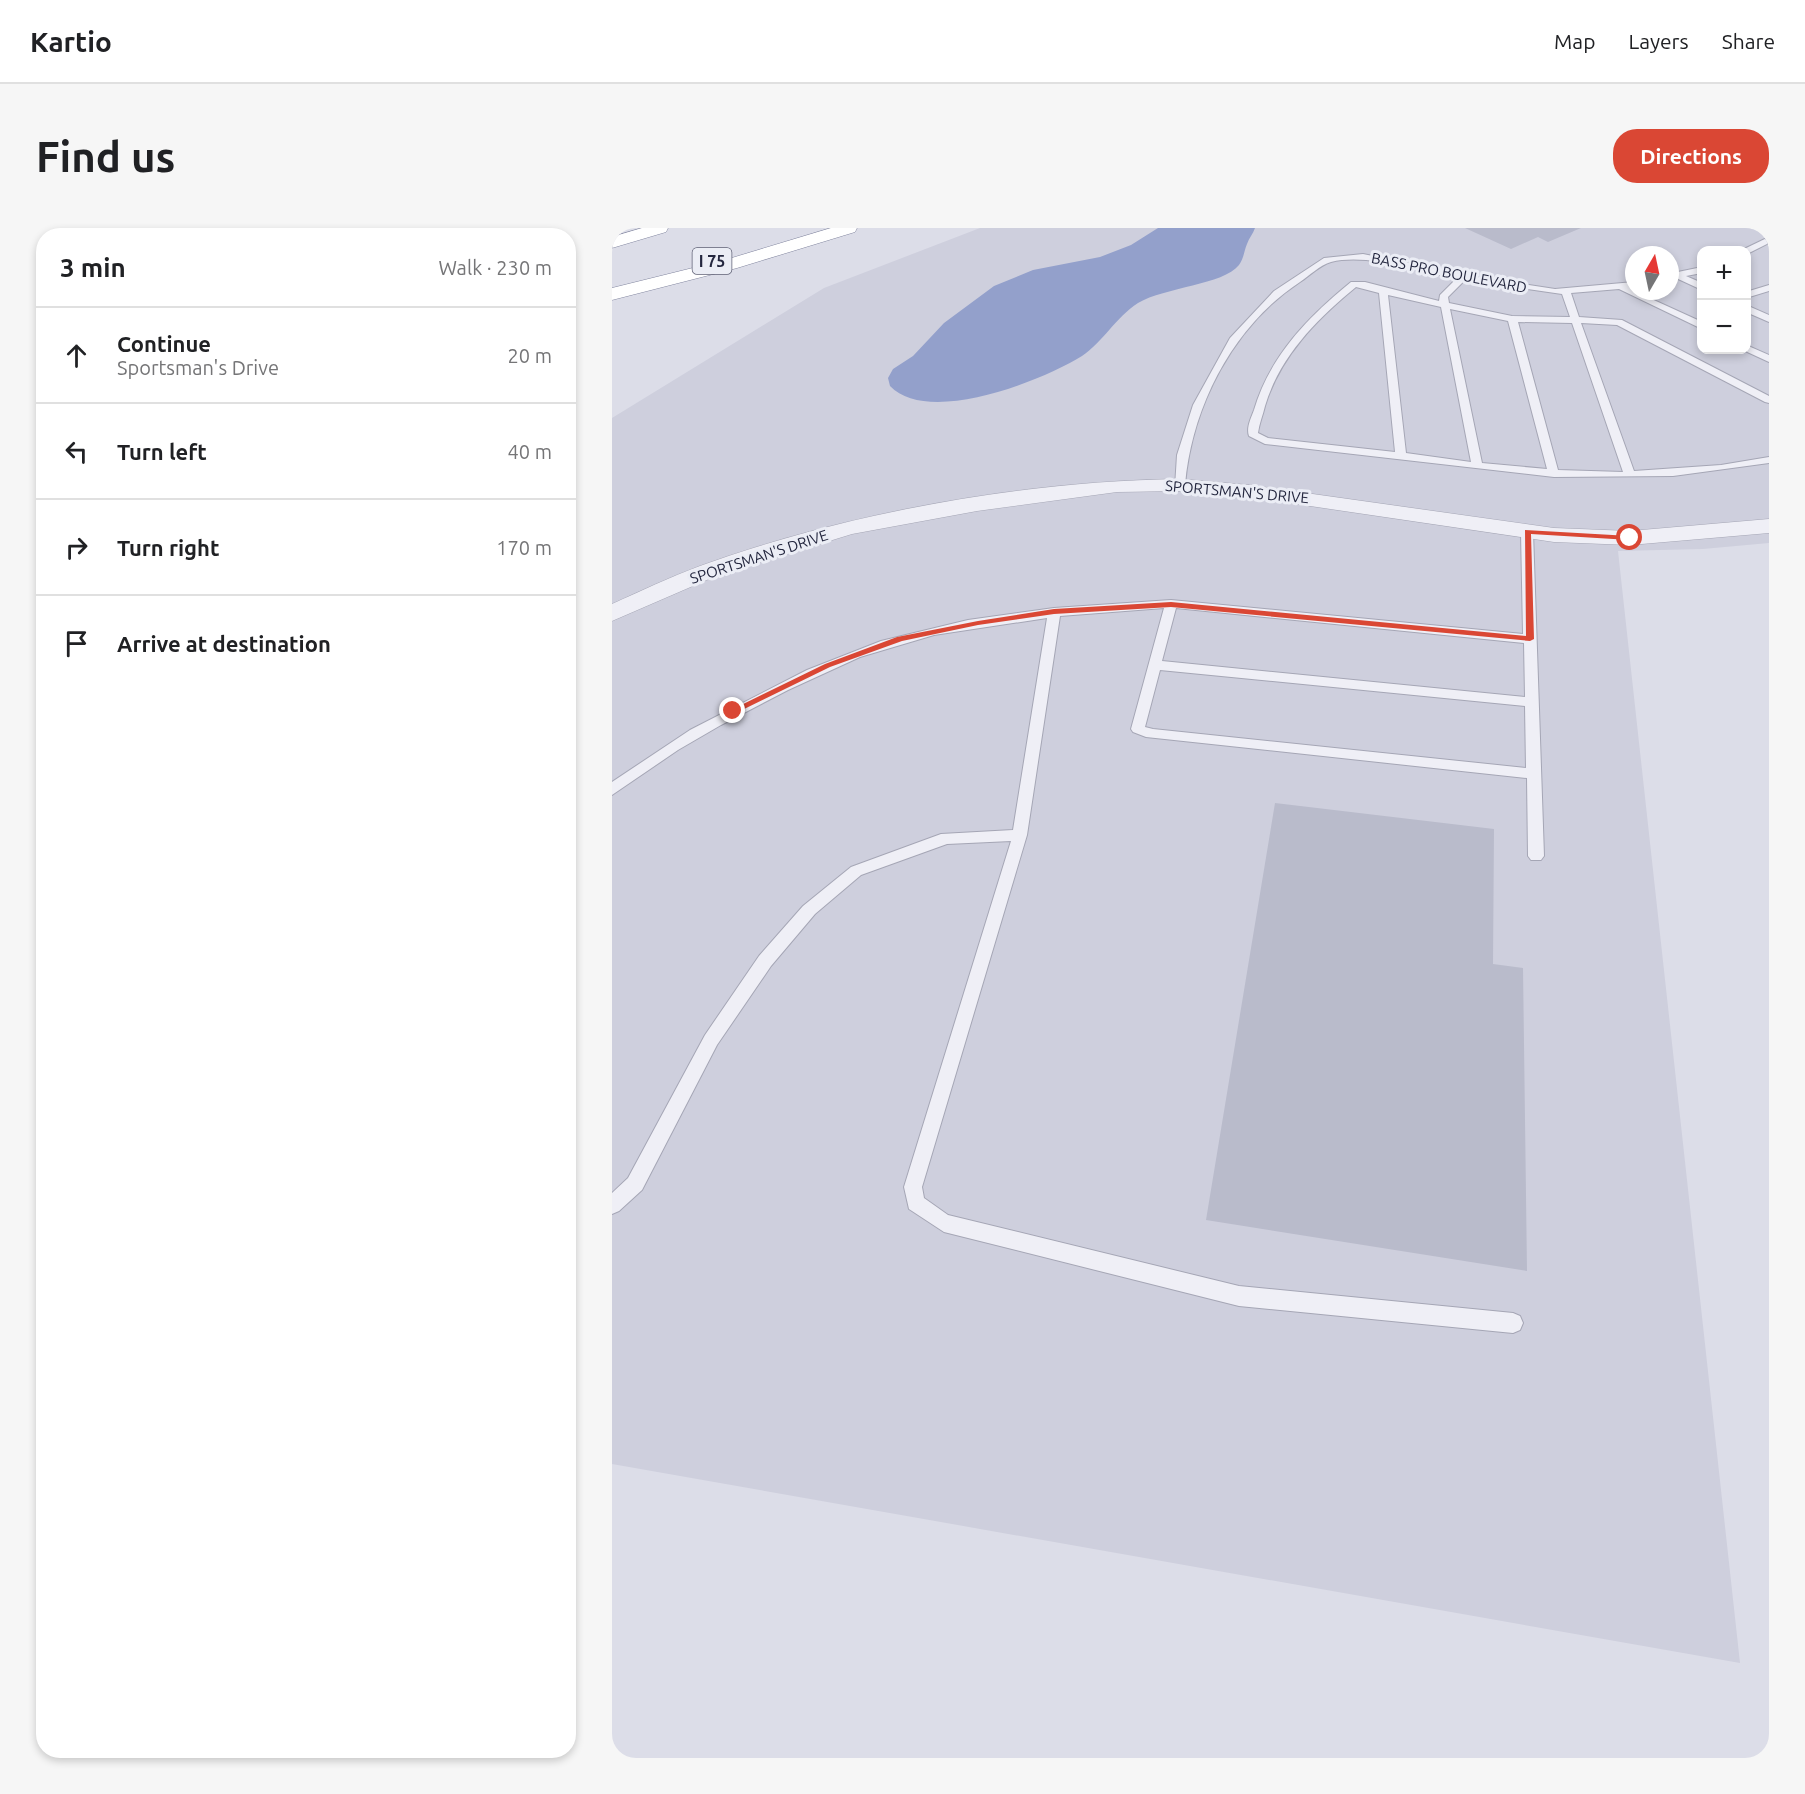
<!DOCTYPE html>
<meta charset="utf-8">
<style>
:root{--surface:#fff;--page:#f6f6f6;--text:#202124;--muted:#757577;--line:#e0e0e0;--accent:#da4734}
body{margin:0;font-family:Ubuntu,sans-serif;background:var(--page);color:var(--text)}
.controls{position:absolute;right:18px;top:18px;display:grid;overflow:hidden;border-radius:12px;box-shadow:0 3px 9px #0003}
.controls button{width:54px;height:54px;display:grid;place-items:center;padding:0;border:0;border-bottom:2px solid var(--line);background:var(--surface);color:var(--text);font:30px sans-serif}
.compass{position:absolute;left:1013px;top:18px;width:54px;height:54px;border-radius:50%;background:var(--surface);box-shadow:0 3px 9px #0003;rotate:9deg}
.stop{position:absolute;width:18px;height:18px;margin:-14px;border:4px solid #da4734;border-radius:50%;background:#fff}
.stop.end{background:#da4734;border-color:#fff;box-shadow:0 2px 6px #0008}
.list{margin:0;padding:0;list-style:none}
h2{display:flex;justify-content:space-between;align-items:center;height:78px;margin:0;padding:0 24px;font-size:26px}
h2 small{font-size:20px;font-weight:400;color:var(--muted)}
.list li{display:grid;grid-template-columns:39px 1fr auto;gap:18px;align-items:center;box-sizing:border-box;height:96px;padding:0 24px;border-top:2px solid var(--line)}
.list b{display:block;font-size:22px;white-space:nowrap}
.list p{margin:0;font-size:20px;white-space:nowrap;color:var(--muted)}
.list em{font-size:20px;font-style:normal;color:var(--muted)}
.icon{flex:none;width:33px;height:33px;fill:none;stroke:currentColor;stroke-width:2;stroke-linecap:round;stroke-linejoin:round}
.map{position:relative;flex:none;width:1157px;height:1530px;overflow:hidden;border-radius:24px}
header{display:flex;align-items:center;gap:36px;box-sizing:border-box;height:84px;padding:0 30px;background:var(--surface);border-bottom:2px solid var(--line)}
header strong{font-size:28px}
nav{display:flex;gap:33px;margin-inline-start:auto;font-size:21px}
.intro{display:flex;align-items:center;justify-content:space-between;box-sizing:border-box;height:144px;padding:0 36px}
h1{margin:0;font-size:42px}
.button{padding:15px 27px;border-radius:24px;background:var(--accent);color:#fff;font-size:21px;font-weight:700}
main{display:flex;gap:36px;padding:0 36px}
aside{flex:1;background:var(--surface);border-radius:24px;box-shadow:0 3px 9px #0003}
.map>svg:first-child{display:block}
.built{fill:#cecfdd;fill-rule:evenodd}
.water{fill:#93a0cb}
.building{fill:#b9bbcb}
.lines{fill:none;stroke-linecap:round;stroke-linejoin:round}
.lane-casing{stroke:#a5a6b5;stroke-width:2}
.street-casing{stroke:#a5a6b5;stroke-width:1}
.highway-casing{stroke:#82869f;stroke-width:1}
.lane{fill:#efeff6;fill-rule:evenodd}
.street{fill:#efeff6;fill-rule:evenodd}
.highway{fill:#fff;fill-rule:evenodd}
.route{fill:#da4734}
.labels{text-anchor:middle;stroke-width:6;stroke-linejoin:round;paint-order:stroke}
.far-street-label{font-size:15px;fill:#24273f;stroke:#ebedf5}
.shield{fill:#ebedf5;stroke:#606276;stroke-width:1.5}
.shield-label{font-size:16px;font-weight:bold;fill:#24273f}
</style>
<header>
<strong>Kartio</strong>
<nav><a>Map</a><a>Layers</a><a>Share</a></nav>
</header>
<div class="intro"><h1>Find us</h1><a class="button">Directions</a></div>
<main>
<aside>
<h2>3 min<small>Walk · 230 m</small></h2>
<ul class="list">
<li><svg class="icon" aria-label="ahead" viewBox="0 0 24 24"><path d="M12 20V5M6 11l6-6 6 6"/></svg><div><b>Continue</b><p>Sportsman's Drive</p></div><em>20 m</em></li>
<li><svg class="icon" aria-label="left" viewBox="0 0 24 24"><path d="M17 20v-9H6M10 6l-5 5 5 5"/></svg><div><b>Turn left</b></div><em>40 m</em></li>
<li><svg class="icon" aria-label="right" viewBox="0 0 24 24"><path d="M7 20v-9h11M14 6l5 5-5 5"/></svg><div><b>Turn right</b></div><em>170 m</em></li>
<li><svg class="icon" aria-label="arrive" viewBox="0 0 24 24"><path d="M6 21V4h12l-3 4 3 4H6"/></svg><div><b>Arrive at destination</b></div></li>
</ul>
</aside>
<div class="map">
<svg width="1157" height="1530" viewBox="0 0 1157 1530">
<rect width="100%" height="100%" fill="#dcdde8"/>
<!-- built -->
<path class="built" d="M368 0H1157V315L1091 321 1006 323 1128 1435 0 1236V190L212 60ZM1090 22H1134V122H1090ZM1022 27H1058V63H1022Z"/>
<!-- water -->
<path class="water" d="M546 0H643C641 6 637 10 635 16 632 23 632 30 627 37 611 57 553 59 526 75 504 89 491 114 470 128 430 153 316 198 278 158L276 150 281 141 301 128 332 95 382 58 421 42 488 29 519 17Z"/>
<!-- building -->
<g class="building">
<path d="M853 0H969L936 14 926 9 899 21Z"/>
<path d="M663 575 882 601 881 736 911 740 915 1043 594 992Z"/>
</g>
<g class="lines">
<defs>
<g id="lane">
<path d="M1157 9V15L1137 25 1130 22Z"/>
<path d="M751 26 870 50 943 61 1022 54V60H1019L1022 63 1090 94V101L1007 61 959 65 967 89 1010 92 1157 168V175L1153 174 1005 97 969 95 1022 243 1109 237 1157 229V235L1061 248 942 249 653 216 637 208C634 200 639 190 642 182 658 128 696 89 739 54H753L827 73 828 67 844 51C808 43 755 25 719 34 708 37 697 48 688 54 621 98 580 178 573 257L571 259H563L565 227 581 177 618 110 662 63 712 30ZM853 52 950 66 958 89 900 88 837 75 836 69ZM744 59 767 65 783 224 656 210 646 205C647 196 651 187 653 178 668 128 705 91 744 59ZM776 67 829 79 859 234 794 225ZM838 81 896 93 935 241 870 235ZM906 94 960 95 1011 244 946 242Z"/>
<path d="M1090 39V45L1074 48 1090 55V62L1064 50 1058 52V46L1061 45Z"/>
<path d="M1157 57V63L1134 70V64Z"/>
<path d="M1134 77 1157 87V94L1134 84Z"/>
<path d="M1134 117 1157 127V134L1131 122H1134Z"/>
<path d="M915 300 921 304 932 628 929 632H919L916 628 915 550 534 509 521 504 519 501 552 380 448 388 415 607 310 959 312 970 336 987 627 1058 901 1085 908 1088 911 1095 908 1102 901 1105 627 1078 332 1004 297 981 292 959 399 613 335 616 249 647 203 686 159 738 105 817 30 962 7 983 0 986V965L16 950 93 807 147 728 191 678 239 639 329 606 401 602 435 390 322 407 248 429 176 462 109 497 66 522 0 567V554L78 502 195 442 269 413 356 392 442 380 559 372 911 406 909 304ZM564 380 912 415 913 469 550 433ZM548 442 913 478 914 540 541 501 533 499Z"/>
</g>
<path id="street" d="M567 251 637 257 942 300 1018 303 1157 291V305L1018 317 942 314 637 269 567 263 505 264 365 283 240 306 104 348 0 393V376C29 363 58 349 88 338 234 285 412 253 567 251Z"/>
<g id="highway">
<path d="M30 0H56L54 4 0 20V9Z"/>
<path d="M219 0H245L243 4 125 40 0 72V60L113 32Z"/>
</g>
</defs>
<!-- lane casing -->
<use href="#lane" class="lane-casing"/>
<!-- street casing -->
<use href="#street" class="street-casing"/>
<!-- highway casing -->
<use href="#highway" class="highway-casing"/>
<!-- lane -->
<use href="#lane" class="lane"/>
<!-- street -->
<use href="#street" class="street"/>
<!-- highway -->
<use href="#highway" class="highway"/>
</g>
<!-- route -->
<path class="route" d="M913 302 1018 308 1021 310 1018 312 919 306 922 411 918 413 559 379 442 386 366 397 290 413 218 439 124 485 117 483 213 436 285 409 366 393 442 381 559 374 914 408Z"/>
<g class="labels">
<!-- far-street labels -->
<g class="far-street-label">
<text transform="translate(837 45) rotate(11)" y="5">BASS PRO BOULEVARD</text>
<text transform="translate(625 264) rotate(5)" y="5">SPORTSMAN'S DRIVE</text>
<text transform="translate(147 329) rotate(-18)" y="5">SPORTSMAN'S DRIVE</text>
</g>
<!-- shield labels -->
<rect class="shield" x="80.5" y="20" width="39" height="26" rx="4.5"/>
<g class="shield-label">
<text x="100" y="39">I 75</text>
</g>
</g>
</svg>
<div class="controls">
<button>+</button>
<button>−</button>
</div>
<svg class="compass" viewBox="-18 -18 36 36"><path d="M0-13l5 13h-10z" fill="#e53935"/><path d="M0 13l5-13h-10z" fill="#757577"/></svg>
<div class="stop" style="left:1018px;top:310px"></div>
<div class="stop end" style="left:121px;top:483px"></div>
</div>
</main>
